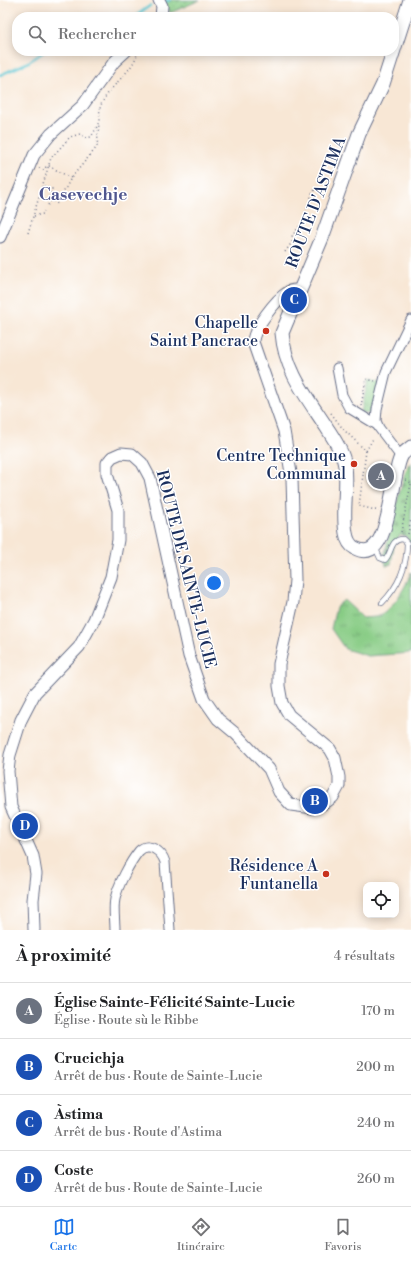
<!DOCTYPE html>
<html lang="fr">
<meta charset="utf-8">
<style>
:root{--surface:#fff;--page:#f6f6f6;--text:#202124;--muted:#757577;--line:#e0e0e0;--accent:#1a73e8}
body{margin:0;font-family:"Libre Bodoni",serif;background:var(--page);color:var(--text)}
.controls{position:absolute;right:12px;bottom:12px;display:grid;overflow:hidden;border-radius:8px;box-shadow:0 2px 10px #0003}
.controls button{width:36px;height:36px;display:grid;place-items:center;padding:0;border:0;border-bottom:1px solid var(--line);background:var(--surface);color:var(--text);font:20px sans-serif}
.you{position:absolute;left:214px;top:583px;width:14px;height:14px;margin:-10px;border:3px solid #fff;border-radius:50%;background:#1a73e8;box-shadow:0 0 0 6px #1a73e833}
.badge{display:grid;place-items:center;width:26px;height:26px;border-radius:50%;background:var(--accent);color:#fff;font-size:13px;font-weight:700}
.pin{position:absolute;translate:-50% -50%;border:2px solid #fff;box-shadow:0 1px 4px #0006}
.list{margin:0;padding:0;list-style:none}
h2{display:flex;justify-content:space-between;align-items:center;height:52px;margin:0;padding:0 16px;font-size:17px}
h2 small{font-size:13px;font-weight:400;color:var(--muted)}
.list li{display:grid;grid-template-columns:26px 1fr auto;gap:12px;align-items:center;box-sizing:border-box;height:56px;padding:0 16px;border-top:1px solid var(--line)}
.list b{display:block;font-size:15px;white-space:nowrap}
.list p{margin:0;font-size:13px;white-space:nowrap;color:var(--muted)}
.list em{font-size:13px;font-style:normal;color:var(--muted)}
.icon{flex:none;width:22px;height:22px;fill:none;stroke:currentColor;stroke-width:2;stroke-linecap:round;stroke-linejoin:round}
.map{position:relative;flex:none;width:411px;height:930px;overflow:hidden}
.search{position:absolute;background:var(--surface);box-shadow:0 2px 10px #0003;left:12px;right:12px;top:12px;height:44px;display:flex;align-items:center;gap:10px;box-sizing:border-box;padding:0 14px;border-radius:16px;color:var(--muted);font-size:15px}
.sheet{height:276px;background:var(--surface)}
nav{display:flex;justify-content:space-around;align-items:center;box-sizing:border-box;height:56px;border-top:1px solid var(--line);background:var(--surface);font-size:11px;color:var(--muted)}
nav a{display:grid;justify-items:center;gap:2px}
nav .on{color:var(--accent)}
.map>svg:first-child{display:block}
.grass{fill:url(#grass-tufts);stroke:#527e72}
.cemetery{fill:url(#cemetery-stones);stroke:#527e72}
.garden{fill:url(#garden-dots);stroke:#527e72}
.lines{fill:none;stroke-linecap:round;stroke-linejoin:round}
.stream{stroke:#5bc7d3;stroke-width:2.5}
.service-casing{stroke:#686f88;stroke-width:6}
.minor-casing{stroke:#686f88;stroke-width:11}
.tertiary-casing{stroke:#686f88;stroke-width:13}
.secondary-casing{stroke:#686f88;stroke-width:15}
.path{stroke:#686f88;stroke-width:1.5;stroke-dasharray:1 3;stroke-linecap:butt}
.service{stroke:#fff;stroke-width:4.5}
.minor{stroke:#fff;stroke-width:9}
.tertiary{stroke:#fff;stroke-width:11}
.secondary{stroke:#fff;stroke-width:13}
.poi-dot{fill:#c8321e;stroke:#fff;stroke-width:1.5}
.labels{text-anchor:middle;stroke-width:3;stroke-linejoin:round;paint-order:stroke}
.street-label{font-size:16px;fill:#1b2f5e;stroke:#fff}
.poi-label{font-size:16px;fill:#1b2f5e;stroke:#fff;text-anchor:end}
.neighbourhood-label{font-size:17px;font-weight:bold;fill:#50568e;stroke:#fff}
</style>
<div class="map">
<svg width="411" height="930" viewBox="0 0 411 930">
<defs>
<pattern id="grass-tufts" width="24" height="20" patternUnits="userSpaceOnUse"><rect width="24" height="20" fill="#88cc85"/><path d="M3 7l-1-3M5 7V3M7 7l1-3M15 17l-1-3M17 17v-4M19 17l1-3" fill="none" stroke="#6ea670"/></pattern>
<pattern id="cemetery-stones" width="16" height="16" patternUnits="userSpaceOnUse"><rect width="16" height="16" fill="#88cc85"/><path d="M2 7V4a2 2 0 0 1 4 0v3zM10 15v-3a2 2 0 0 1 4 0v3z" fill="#6ea670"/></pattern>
<pattern id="garden-dots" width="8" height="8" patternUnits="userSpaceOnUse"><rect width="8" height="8" fill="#88cc85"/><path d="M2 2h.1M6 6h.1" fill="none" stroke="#6ea670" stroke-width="1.8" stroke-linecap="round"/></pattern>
</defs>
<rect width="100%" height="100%" fill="#fff"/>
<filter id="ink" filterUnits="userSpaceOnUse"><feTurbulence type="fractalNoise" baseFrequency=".025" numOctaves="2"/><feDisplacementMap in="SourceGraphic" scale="8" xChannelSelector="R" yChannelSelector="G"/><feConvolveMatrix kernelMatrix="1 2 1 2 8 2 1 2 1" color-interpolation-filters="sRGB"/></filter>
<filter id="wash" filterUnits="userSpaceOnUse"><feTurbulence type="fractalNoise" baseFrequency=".012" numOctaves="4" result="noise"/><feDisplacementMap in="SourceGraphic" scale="16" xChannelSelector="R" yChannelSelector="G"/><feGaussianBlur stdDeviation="0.9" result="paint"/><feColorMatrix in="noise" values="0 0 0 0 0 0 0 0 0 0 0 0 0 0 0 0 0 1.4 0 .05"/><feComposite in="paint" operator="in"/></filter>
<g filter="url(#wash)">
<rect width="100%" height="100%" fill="#f8e7d5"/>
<!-- grass -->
<g class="grass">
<path d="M368 380 381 383 375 415 361 412Z"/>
<path d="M411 572V653L368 656 345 649 331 629 336 607 344 600 363 618C368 617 375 618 379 616 392 611 407 585 411 572Z"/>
</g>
<!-- cemetery -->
<path class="cemetery" d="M411 462V548L406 536 400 535 394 545 391 564 386 566 384 557 394 513 405 473Z"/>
<!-- garden -->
<path class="garden" d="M164 0H200L170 13Z"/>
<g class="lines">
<!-- stream -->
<g class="stream">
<path d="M164 2 170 0"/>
<path d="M134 17 151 5"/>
<path d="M0 75 27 63 45 51"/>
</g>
</g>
</g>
<g filter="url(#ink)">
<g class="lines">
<defs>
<path id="service" d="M375 547 380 558 385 560C392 553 390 539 403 539L407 543C407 566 398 587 382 603"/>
<g id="minor">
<path d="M337 368 342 395 349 408 377 425"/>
<path d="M402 455 398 453 379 428 376 421 377 409 386 372 411 320"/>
<path d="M115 930C115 920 113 908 115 899 118 885 130 862 139 851 149 841 162 852 165 862L170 930"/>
</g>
<g id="tertiary">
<path d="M159 0 162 6 161 17"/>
<path d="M0 237 34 155 51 134 83 105 114 62 126 51"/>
<path d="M34 930 33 900 36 874 33 856 11 807 8 771 10 755 21 720 35 693 79 647 94 620 111 577 118 540V510L107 474V463L112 457 121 453 132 454 142 463 150 478 189 656 204 699 218 719 236 734 269 769 279 792 291 805 313 808 325 803 333 797 339 786V777L335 758 330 749 289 715 282 703 279 686V664L293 602 295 580 292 479 284 431 253 342C253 329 276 299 288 292 291 289 296 290 300 290"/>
</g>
<path id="secondary" d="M410 0 383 84 359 134 322 238 282 333C285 371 307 397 327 428 334 439 343 452 345 466 348 488 342 511 346 533 347 539 349 545 355 548 392 568 390 473 402 455 404 452 408 450 411 447"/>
</defs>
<!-- service casing -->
<use href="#service" class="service-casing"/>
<!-- minor casing -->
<use href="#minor" class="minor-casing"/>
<!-- tertiary casing -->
<use href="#tertiary" class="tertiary-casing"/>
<!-- secondary casing -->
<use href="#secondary" class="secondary-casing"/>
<!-- path -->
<g class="path">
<path d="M39 168 44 170 46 167 49 166 71 178"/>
<path d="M44 186 52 189 49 198 51 200"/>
<path d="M62 195 71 178 97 147 99 124"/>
<path d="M48 205 51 200 58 204V202"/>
<path d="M34 216 43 214 44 211"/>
<path d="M28 233 51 158 70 137 80 134 87 138 91 137C94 132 98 126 99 120 100 115 99 110 101 105 110 84 133 73 138 51"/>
<path d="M285 252 295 238 292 236 302 223 313 191 317 189 328 190"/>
<path d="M361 406 366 379 375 381"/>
<path d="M331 413 343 429 366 451 374 437"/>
<path d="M366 451 359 506 379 511"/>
<path d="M406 480 411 483"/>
<path d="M401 532 411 484"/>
<path d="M408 534 411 519"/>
</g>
<!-- service -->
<use href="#service" class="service"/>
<!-- minor -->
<use href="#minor" class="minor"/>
<!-- tertiary -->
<use href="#tertiary" class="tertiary"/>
<!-- secondary -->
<use href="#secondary" class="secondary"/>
</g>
</g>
<!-- markers -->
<g class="poi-dot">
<circle cx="266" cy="331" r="4"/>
<circle cx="354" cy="464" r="4"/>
<circle cx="326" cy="874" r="4"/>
</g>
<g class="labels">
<!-- street labels -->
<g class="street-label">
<text transform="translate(315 202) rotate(-69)" y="6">ROUTE D'ASTIMA</text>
<text transform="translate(187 569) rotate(76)" y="6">ROUTE DE SAINTE-LUCIE</text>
</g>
<!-- poi labels -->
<g class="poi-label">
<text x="258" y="328">Chapelle<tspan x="258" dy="18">Saint Pancrace</tspan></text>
<text x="346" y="461">Centre Technique<tspan x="346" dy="18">Communal</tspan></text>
<text x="318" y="871">Résidence A<tspan x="318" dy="18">Funtanella</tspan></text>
</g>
<!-- neighbourhood labels -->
<g class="neighbourhood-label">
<text x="83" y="200">Casevechje</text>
</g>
</g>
</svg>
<div class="controls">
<button><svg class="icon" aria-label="locate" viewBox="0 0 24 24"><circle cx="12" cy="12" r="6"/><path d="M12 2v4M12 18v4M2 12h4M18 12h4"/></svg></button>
</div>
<div class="you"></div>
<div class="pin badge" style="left:381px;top:476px;background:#6b7280">A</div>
<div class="pin badge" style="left:315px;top:801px;background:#1a4fb4">B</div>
<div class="pin badge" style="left:294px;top:300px;background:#1a4fb4">C</div>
<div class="pin badge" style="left:25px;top:826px;background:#1a4fb4">D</div>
<div class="search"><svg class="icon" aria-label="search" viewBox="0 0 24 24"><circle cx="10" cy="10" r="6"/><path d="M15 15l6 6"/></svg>Rechercher</div>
</div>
<section class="sheet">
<h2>À proximité<small>4 résultats</small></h2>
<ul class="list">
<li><span class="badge" style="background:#6b7280">A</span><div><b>Église Sainte-Félicité Sainte-Lucie</b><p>Église · Route sù le Ribbe</p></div><em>170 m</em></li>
<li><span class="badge" style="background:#1a4fb4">B</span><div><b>Crucichja</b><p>Arrêt de bus · Route de Sainte-Lucie</p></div><em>200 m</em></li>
<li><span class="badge" style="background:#1a4fb4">C</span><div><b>Àstima</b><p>Arrêt de bus · Route d'Astima</p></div><em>240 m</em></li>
<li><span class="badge" style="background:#1a4fb4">D</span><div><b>Coste</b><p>Arrêt de bus · Route de Sainte-Lucie</p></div><em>260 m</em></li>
</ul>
</section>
<nav>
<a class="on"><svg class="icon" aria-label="map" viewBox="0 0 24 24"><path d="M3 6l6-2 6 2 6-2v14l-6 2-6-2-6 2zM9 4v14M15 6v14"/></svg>Carte</a>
<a><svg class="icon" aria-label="directions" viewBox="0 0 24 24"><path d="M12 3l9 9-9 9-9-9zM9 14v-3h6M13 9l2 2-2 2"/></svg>Itinéraire</a>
<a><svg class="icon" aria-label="saved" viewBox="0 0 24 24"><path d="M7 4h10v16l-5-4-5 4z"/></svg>Favoris</a>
</nav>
